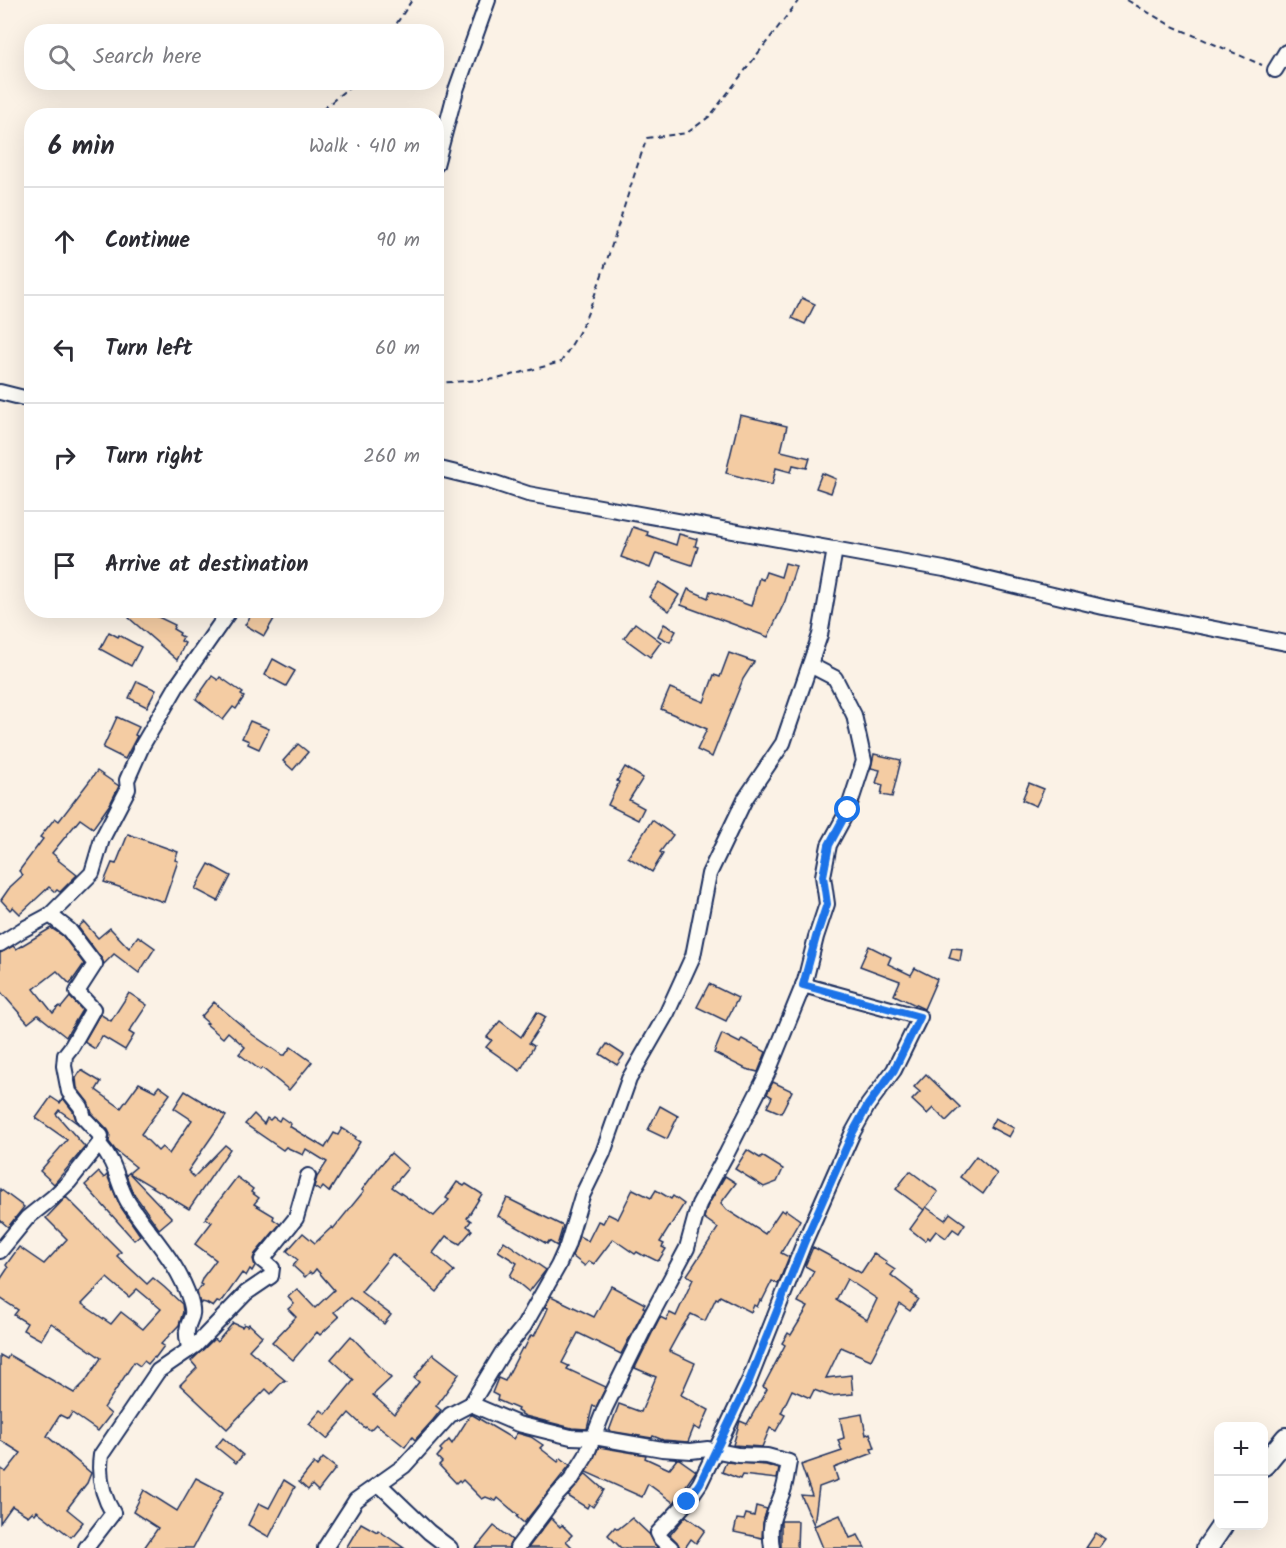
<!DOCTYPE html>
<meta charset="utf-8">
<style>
:root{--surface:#fff;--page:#f2f2f3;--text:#2b2b33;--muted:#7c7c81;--line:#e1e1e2}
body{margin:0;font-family:Kalam,sans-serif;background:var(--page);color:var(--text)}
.controls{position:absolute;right:18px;bottom:18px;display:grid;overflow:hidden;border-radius:12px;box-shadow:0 6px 24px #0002}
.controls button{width:54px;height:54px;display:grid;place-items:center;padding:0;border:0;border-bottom:2px solid var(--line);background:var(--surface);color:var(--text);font:30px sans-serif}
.stop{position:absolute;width:18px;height:18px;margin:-14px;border:4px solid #1a73e8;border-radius:50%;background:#fff}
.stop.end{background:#1a73e8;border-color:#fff;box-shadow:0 2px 6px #0008}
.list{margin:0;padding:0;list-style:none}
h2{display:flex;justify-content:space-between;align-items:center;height:78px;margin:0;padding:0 24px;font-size:26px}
h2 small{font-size:20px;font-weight:400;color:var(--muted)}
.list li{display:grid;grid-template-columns:39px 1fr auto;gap:18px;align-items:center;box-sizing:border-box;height:108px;padding:0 24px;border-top:2px solid var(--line)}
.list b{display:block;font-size:22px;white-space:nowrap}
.list em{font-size:20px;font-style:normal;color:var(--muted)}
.icon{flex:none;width:33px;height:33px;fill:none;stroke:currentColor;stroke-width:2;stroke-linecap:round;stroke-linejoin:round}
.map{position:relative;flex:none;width:1286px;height:1548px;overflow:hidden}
.search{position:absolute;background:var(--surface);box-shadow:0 6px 24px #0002;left:24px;top:24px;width:420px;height:66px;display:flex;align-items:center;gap:15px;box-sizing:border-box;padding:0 21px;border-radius:24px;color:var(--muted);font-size:22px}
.panel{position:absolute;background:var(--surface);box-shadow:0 6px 24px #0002;left:24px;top:108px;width:420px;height:510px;border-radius:24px}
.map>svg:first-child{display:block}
.building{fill:#f4cca3;stroke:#1b2f5e;stroke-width:1.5;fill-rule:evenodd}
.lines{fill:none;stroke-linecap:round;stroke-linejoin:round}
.street-casing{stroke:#1b2f5e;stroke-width:18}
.secondary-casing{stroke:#1b2f5e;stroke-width:24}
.path{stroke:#1b2f5e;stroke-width:2;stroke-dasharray:6 4.5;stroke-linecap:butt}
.street{stroke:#fdfcf7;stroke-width:14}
.secondary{stroke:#fdfcf7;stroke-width:20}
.route{stroke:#1a73e8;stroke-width:8}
</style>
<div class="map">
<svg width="1286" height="1548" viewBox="0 0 1286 1548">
<rect width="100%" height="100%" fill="#fbf2e6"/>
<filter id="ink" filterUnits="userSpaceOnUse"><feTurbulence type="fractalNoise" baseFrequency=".0167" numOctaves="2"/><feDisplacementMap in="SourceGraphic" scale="12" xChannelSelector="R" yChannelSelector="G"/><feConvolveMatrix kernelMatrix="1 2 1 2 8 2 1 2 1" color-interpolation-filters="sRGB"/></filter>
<g filter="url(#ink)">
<!-- building -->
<g class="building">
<path d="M802 298 815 304 805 324 792 318Z"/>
<path d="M740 415 787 426 781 451 810 458 807 468 793 465 791 472 776 468 772 485 726 473Z"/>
<path d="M822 473 836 479 831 493 816 488Z"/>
<path d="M633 527 648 532 647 535 676 545 679 534 697 539 695 546 698 547 692 565 656 553 650 568 621 557Z"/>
<path d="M785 563 796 566 785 601 768 637 681 605 688 589 708 598 710 591 751 606 759 578 763 580 766 572 781 577Z"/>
<path d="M659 582 679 595 669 611 649 597Z"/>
<path d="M124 610H155L152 614 175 625 173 629 180 633 179 635 183 637 181 641 185 643 177 660 129 618 131 616Z"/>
<path d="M254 610H260L274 619 264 636 245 625Z"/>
<path d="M635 623 661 642 650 657 624 638Z"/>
<path d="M664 624 676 631 670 642 658 636Z"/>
<path d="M109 632 118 637 119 635 141 647 131 666 100 649Z"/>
<path d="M729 653 754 662 743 679 712 757 697 750 707 729 661 709 670 688 704 702 714 675 720 677Z"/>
<path d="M273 659 295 671 286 686 265 675Z"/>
<path d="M212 676 218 680 220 677 243 693 241 695 244 697 236 709 233 707 223 720 196 699Z"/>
<path d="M137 681 156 690 147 707 129 698Z"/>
<path d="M117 717 139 727 135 735 137 736 125 759 103 748Z"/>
<path d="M250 721 269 729 259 749 248 744 249 741 242 738Z"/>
<path d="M298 744 308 752 293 770 283 761Z"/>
<path d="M874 754 901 760 892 797 881 795 883 785 876 783 880 770 871 768Z"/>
<path d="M625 767 643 778 629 800 644 808 638 820 608 805 619 782 617 781Z"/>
<path d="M97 771 119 786 110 804 93 828 80 819 52 853 59 859 58 860 77 875 60 892 57 890 55 892 49 887 20 914 13 907 10 910 1 900 10 887 23 875 19 871 43 839 40 837 55 818 59 821Z"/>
<path d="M1029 783 1044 789 1036 806 1022 800Z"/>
<path d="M652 820 673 835 660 852 663 854 652 872 628 857Z"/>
<path d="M128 834 178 852 175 860 178 861 164 902 104 882 112 863 116 864Z"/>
<path d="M209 864 231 876 218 901 195 889Z"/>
<path d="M84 922 98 938 110 928 129 948 138 936 155 948 139 973 114 954 104 964 102 959 78 927Z"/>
<path d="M51 928 63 936 84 964 70 984 57 971 34 989 53 1013 59 1006 61 1008 70 997 82 1010 66 1037 38 1015 28 1023 0 991V953L13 946 16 949Z"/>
<path d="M869 946 891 957 888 964 911 975 915 968 937 979 924 1009 894 995 900 981 860 966Z"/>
<path d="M952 948 962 949 960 961 949 958Z"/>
<path d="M709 984 738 998 726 1021 697 1007Z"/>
<path d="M129 993 147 1005 129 1032 134 1035 125 1050 102 1036 95 1049 84 1042 100 1014 111 1021Z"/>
<path d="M214 1002 253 1035 282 1055H285L291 1047 312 1062 289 1090 262 1068 260 1070 239 1054 245 1047 228 1032 223 1038 206 1024 208 1023 201 1017Z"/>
<path d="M537 1012 546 1017 529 1043 534 1046 520 1071 486 1047 492 1040 487 1037 500 1021 521 1037Z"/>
<path d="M722 1034 740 1043 742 1039 766 1052 758 1072 746 1069 714 1053Z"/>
<path d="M607 1044 624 1055 617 1065 600 1054Z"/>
<path d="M81 1070 101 1082 96 1090 121 1108 139 1083 155 1091 159 1086 170 1094 141 1134 158 1151 162 1147 169 1154 192 1120 174 1108 185 1091 226 1116 188 1171 194 1177 225 1145 230 1149 189 1209 129 1173 136 1167 116 1151 109 1142 110 1134 108 1130 92 1113 88 1102 77 1088 76 1078Z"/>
<path d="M926 1074 960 1107 946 1121 933 1108 927 1114 912 1100 920 1092 914 1087Z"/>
<path d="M773 1082 792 1091 781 1113 767 1107 772 1097 767 1094Z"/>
<path d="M51 1097 60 1103 63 1098 73 1111 77 1123 59 1110 56 1114 85 1147 54 1184 40 1171 67 1140 36 1118Z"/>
<path d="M660 1106 678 1116 667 1139 648 1130Z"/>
<path d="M254 1114 264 1124 267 1118 270 1120 273 1117 279 1121 281 1117 291 1124 289 1126 325 1148 334 1133 338 1135 342 1128 356 1137 355 1139 360 1142 329 1192 323 1187 320 1191 314 1187 317 1177 327 1162 306 1149 303 1155 286 1147 283 1150 245 1124Z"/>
<path d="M995 1118 1014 1128 1009 1137 990 1127Z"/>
<path d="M747 1150 760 1158 762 1156 783 1169 777 1182 764 1187 735 1169Z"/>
<path d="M391 1153 408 1168 392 1187 434 1216 449 1200 446 1198 457 1182 464 1186 466 1184 482 1194 467 1218 471 1221 467 1226 472 1230 460 1244 446 1236 433 1253 454 1271 437 1292 392 1254 361 1292 391 1315 384 1324 350 1298 334 1312 339 1317 320 1335 317 1332 293 1360 272 1342 296 1317 288 1309 294 1304 288 1297 297 1289 315 1308 334 1290 316 1269 312 1274 310 1272 305 1277 293 1266 298 1260 287 1251 303 1233 315 1243 332 1227 333 1229 364 1191 362 1190 378 1168Z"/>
<path d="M976 1156 997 1174 983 1194 960 1177Z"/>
<path d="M910 1171 938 1192 924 1210 896 1189Z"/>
<path d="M99 1172 104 1178 107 1175 120 1206 140 1235 134 1240 85 1185Z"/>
<path d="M129 1173 172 1218 159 1229 132 1191 126 1175Z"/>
<path d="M725 1176 736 1183 721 1203 727 1210 765 1234 781 1210 785 1212 786 1210 800 1220 781 1253 789 1257 778 1284 772 1281 762 1301 760 1300 757 1307 754 1305 751 1312 720 1296 718 1299 716 1298 705 1321 691 1314 681 1329 669 1351 695 1363 681 1395 709 1410 700 1430 694 1427 688 1442 663 1440 653 1436 652 1438 609 1431 619 1404 641 1412 656 1377 635 1368 660 1317 666 1320 670 1313 676 1316 693 1279 687 1275 718 1228 704 1218 707 1207Z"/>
<path d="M237 1177 253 1189 251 1192 259 1198 254 1204 274 1216 273 1219 280 1224 255 1254 253 1259 255 1266 252 1271 250 1269 246 1276 242 1273 223 1300 220 1303 217 1302 213 1307 206 1303 202 1302 200 1304 197 1292 202 1285 200 1284 203 1277 216 1260 195 1244 212 1222 205 1219Z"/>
<path d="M0 1189 24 1207 8 1227 0 1220Z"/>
<path d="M633 1189 651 1198 656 1190 671 1199 673 1196 684 1204 660 1242 664 1244 662 1247 666 1249 659 1260 657 1261 645 1255 644 1256 637 1252 635 1254 613 1239 594 1264 589 1261 585 1266 572 1256 579 1236 588 1241 598 1221 603 1223 608 1214 618 1219Z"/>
<path d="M66 1197 121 1252 117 1256 147 1284 153 1278 164 1287 182 1304 183 1312 179 1325 161 1344 164 1346 155 1358 154 1357 148 1364 144 1361 140 1366 134 1362 104 1408 111 1414 98 1431 72 1413 68 1419 60 1415 47 1436 91 1473 87 1483 67 1509 83 1522 71 1537 37 1511 35 1514 32 1512 28 1516 12 1506 0 1523V1468L6 1472 21 1453 0 1440V1355L7 1359 9 1355 74 1393 85 1382 101 1358 51 1323 41 1340 23 1330 27 1323 14 1315 18 1310 0 1298V1280L8 1268 6 1265 19 1247 44 1264 67 1239 46 1218ZM107 1278 129 1297 137 1289 161 1309 143 1329 121 1312 111 1324 82 1304Z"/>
<path d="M507 1198 563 1226 557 1246 549 1241 547 1244 498 1216Z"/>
<path d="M926 1207 945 1220 950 1213 965 1224 959 1233 953 1229 946 1238 936 1231 930 1239 928 1237 925 1241 910 1229Z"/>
<path d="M504 1241 546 1270 529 1292 510 1276 517 1263 498 1251Z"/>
<path d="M813 1247 861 1273 874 1253 887 1262 886 1264 895 1270 891 1275 913 1292 911 1294 918 1299 910 1311 900 1304 871 1360 841 1347 826 1378 851 1375 853 1394 830 1396 814 1390 810 1398 792 1390 781 1413 785 1415 776 1431 770 1428 762 1447 733 1445 740 1421 747 1424 767 1389 763 1387 785 1345 782 1343 788 1333 791 1335 808 1307 798 1302 814 1271 805 1266ZM847 1279 877 1299 867 1320 836 1300Z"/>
<path d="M611 1286 645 1304 643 1307 645 1308 621 1354 578 1333 562 1363 569 1366 567 1369 606 1387 596 1407 593 1405 587 1429 572 1428 525 1416 517 1411 518 1409 497 1400 498 1396 492 1393 498 1378 505 1381 522 1348 524 1349 531 1335 534 1336 545 1315 548 1308 545 1307 551 1296 594 1317Z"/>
<path d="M233 1323 242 1327 244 1324 247 1326 249 1324 262 1336 249 1350 286 1381H283L271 1394 266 1389 227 1429 180 1385 197 1368 191 1361 214 1339 217 1342Z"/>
<path d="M351 1336 391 1378 373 1395 394 1414 419 1382 414 1378 433 1354 459 1374 436 1406 441 1410 433 1420 415 1440 412 1437 405 1447 376 1424 370 1430 366 1427 365 1428 349 1413 327 1439 309 1424 321 1410 326 1414 354 1380 331 1359Z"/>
<path d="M471 1414 513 1439 517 1433 531 1437 543 1445 540 1448 558 1462 561 1458 570 1465 524 1523 517 1517 518 1515 498 1498 496 1501 486 1497 482 1499 463 1480 461 1482 459 1480 456 1483 439 1465 442 1462 437 1457 442 1451 440 1449 449 1440 452 1444Z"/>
<path d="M862 1414 866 1435 870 1433 875 1448 871 1449 873 1453 834 1468 838 1480 819 1487 814 1525 801 1495 812 1496 801 1465 842 1451 838 1440 844 1438 840 1418Z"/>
<path d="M223 1438 243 1455 236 1463 216 1447Z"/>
<path d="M599 1447 646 1455 645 1458 669 1469 677 1459H679L696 1471 674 1503 648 1484 642 1497 586 1472Z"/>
<path d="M323 1458 336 1468 318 1491 312 1485 308 1490 299 1482 314 1463 317 1466Z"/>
<path d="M726 1462 766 1465 779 1469 777 1479 742 1475 740 1479 722 1472Z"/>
<path d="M586 1474 604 1490 593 1507 589 1504 587 1508 568 1496Z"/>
<path d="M196 1478 223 1492 193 1548H144L158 1528 133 1512 144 1490 177 1511Z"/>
<path d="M284 1480 295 1487 269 1537 248 1525 259 1503 269 1508Z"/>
<path d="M756 1506 767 1509 763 1523 762 1538 734 1532 737 1519 744 1520 746 1514 754 1516Z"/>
<path d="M840 1515 850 1538 858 1535 865 1548H823L814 1526Z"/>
<path d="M686 1516 705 1530 696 1543 691 1539 685 1548H680L677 1542 670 1535Z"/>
<path d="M551 1518 560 1527 562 1525 572 1535 566 1541 573 1548H528Z"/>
<path d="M632 1518 650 1535 658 1548H621L608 1535 615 1527 618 1529Z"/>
<path d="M781 1521H798L797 1548H781Z"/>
<path d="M361 1523 377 1532 378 1530 404 1548H346Z"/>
<path d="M494 1526 512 1540 508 1548H476Z"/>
<path d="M1096 1533 1106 1540 1100 1548H1086Z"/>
</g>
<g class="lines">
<defs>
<g id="street">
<path d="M1275 70 1286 52"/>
<path d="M436 165 456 90 488 0"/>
<path d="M0 392 32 400"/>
<path d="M436 468 489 481 528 494 944 569 1103 607 1286 643"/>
<path d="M50 915 69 930 95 964 77 992 93 1009 72 1046 65 1055 64 1066 69 1092 81 1107 84 1118 101 1136 99 1144C118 1165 116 1182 128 1202 150 1236 177 1260 190 1300 196 1320 188 1317 187 1331 186 1337 189 1344 189 1350"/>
<path d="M0 944 22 930 50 915 92 873 102 839 128 789 127 780 142 746 177 686 230 610"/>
<path d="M0 1251 27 1218 52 1198 69 1182 99 1144"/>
<path d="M471 1404 518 1424 571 1437 600 1438 662 1449 691 1451 708 1449 738 1455 767 1456 789 1462C787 1472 786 1482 783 1491 774 1516 768 1521 772 1548"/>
<path d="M379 1484 429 1532 450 1548"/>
<path d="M86 1548 113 1513C102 1495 98 1476 101 1455L158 1371 196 1345 246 1293 271 1276 272 1268 262 1260 296 1218 308 1176"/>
<path d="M325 1548 356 1500 404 1466 450 1415 471 1404 502 1353 524 1326 558 1266 567 1246 582 1196 603 1153 629 1079 667 1013 693 956 709 874 745 799 783 743 820 635 835 549"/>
<path d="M517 1548 556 1496 571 1480 586 1456 605 1408 645 1327 687 1248 699 1204 727 1153 767 1074 805 981 816 937 827 904 823 876 829 845 848 810 864 761 854 715 835 678 810 665"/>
<path d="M671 1548 661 1539 658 1533 687 1502 700 1483 749 1381 804 1243 853 1132 868 1105 894 1070 920 1017 803 985"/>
</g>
<g id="secondary">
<path d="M1264 1465 1286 1438"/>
<path d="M1207 1548 1222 1526"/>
</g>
</defs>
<!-- street casing -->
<use href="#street" class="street-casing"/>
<!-- secondary casing -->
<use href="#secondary" class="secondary-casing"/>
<!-- path -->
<g class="path">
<path d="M1127 0 1170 25 1262 65"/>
<path d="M391 32 412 0"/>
<path d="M315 116 355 82"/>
<path d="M436 383 497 379 561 362C569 349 578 335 584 322 609 262 625 199 647 138L687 133 710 116 799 0"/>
</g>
<!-- street -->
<use href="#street" class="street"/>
<!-- secondary -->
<use href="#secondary" class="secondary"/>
</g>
</g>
<g class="lines" filter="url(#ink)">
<!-- route -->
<path class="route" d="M687 1502 700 1483 749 1381 804 1243 853 1132 868 1105 894 1070 920 1017 803 985 816 937 827 904 823 876 829 845 848 810"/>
</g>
</svg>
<div class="controls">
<button>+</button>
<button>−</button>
</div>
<div class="stop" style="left:848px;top:810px"></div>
<div class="stop end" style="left:687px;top:1502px"></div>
<div class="search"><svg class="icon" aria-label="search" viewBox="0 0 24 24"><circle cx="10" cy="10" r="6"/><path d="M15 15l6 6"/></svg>Search here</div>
<section class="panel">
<h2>6 min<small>Walk · 410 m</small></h2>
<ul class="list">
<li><svg class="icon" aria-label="ahead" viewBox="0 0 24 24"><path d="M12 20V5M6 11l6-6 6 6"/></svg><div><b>Continue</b></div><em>90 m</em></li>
<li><svg class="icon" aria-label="left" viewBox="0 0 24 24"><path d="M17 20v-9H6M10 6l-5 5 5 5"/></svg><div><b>Turn left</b></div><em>60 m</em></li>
<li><svg class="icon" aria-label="right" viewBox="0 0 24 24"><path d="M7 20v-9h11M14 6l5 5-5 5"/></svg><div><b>Turn right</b></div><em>260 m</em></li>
<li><svg class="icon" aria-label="arrive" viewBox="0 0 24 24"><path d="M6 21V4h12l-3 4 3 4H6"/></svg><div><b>Arrive at destination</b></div></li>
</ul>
</section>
</div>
